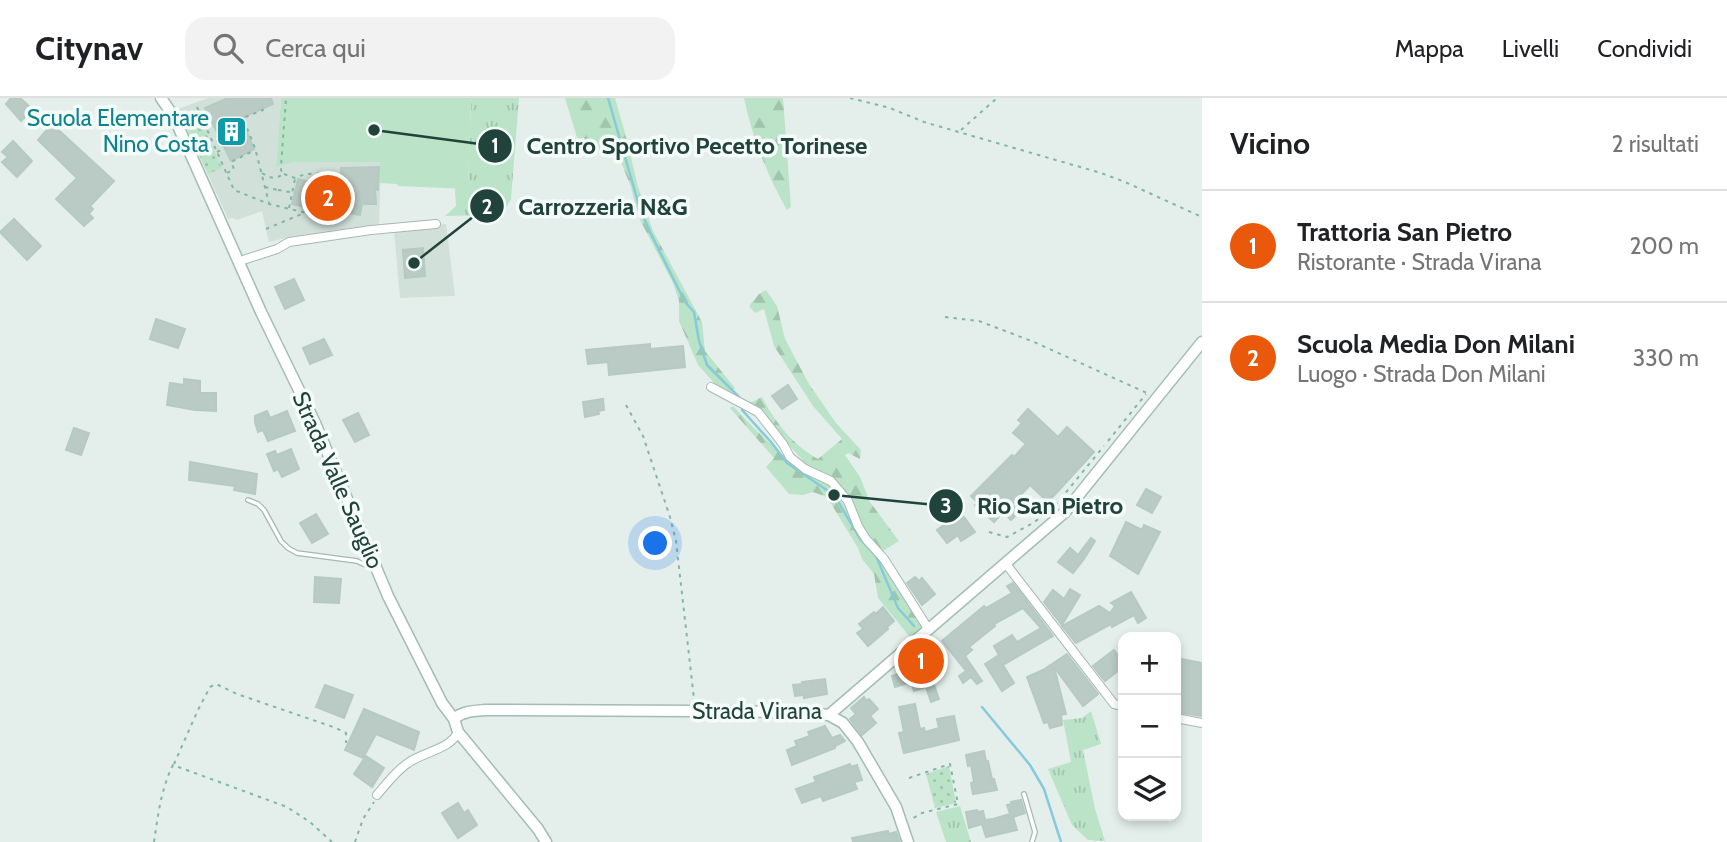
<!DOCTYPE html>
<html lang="it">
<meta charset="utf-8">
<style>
:root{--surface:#fff;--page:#f2f2f2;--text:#202124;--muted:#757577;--line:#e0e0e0;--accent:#ea580c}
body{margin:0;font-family:Cabin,sans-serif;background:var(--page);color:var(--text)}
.controls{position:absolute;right:21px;bottom:21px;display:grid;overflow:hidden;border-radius:14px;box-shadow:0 4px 10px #0003}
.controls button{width:63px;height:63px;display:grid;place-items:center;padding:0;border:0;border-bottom:2px solid var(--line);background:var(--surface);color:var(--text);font:35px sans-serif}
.you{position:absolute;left:656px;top:446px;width:24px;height:24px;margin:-18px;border:5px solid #fff;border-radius:50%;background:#1a73e8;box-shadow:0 0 0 10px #1a73e833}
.badge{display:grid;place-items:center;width:46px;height:46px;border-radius:50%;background:var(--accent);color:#fff;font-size:23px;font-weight:700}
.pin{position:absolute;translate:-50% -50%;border:4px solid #fff;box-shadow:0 2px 7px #0006}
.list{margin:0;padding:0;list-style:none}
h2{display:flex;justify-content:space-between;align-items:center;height:91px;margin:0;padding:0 28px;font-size:30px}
h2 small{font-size:23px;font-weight:400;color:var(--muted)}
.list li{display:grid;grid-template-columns:46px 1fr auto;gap:21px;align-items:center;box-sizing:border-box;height:112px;padding:0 28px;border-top:2px solid var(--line)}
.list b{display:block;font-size:26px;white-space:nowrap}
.list p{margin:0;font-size:23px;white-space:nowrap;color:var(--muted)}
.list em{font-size:23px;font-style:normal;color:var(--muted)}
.icon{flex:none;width:38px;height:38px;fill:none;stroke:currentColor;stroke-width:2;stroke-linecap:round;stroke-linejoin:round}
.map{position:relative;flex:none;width:1202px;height:744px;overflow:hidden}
header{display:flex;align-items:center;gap:42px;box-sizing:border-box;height:98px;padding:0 35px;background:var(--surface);border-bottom:2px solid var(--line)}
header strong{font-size:33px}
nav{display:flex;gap:38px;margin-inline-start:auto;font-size:24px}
.search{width:490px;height:63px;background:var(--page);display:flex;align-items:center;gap:18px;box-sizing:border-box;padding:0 24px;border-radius:21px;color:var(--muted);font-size:26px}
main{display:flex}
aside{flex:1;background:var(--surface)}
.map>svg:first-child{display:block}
.built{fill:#d2e0da}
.grass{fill:url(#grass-tufts)}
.forest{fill:url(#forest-firs)}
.park{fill:url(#park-dots)}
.garden{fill:#bbe3c7}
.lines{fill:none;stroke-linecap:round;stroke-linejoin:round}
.stream{stroke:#86cbdb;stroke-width:2.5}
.building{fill:#b9cbc4;stroke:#b5cac2;stroke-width:2}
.lane-casing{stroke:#a5b8b3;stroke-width:6}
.street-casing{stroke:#a5b8b3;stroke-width:10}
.secondary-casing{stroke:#a1bdb4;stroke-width:13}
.path{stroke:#81b7a7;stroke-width:2;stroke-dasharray:3.5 5;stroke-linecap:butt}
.lane{stroke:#fff;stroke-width:3.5}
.street{stroke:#fff;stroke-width:8}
.secondary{stroke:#fff;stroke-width:10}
.path-bridge{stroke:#81b7a7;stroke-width:2;stroke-dasharray:3.5 5;stroke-linecap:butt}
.labels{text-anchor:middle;stroke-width:7;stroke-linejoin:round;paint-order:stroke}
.culture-label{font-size:23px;fill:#0d838f;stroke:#f5fbf8;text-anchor:end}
.street-label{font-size:23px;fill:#20443b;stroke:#f5fbf8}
.leader{fill:none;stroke:#20443b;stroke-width:2.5}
.callout-dot{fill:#20443b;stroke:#f5fbf8;stroke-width:2.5}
.mark-label{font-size:21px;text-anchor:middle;font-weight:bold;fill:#fff}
.callout-label{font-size:24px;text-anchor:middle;font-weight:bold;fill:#20443b;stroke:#f5fbf8;stroke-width:7;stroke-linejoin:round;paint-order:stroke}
</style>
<header>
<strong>Citynav</strong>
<div class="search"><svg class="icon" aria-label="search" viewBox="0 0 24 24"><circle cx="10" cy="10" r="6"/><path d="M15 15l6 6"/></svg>Cerca qui</div>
<nav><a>Mappa</a><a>Livelli</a><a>Condividi</a></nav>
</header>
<main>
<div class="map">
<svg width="1202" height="744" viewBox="0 0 1202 744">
<defs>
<pattern id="grass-tufts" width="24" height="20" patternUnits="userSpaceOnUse" patternTransform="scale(1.75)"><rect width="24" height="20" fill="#bbe3c7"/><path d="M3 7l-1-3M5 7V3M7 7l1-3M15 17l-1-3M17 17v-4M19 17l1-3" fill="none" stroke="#a0c4ac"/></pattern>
<pattern id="forest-firs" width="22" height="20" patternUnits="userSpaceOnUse" patternTransform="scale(1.75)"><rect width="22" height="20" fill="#bbe3c7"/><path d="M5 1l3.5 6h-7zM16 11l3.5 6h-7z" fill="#a0c4ac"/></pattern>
<pattern id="park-dots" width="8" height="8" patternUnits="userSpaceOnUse" patternTransform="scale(1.75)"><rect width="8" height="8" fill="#bbe3c7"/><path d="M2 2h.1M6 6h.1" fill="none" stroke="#a0c4ac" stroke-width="1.8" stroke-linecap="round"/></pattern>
</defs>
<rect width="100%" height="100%" fill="#e4efeb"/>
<!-- built -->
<g class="built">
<path d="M208 0H281L276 69 295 64H381L379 126 293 138 269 144 262 113 237 122 232 120 228 121 178 11Z"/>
<path d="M446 126 455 198 400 200 394 133Z"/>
</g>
<!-- grass -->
<g class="grass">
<path d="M471 0H519L511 101 504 113 494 117 445 118 456 108 455 90H468Z"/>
<path d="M1091 613 1101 646 1083 652 1095 711 1105 743 1088 742 1072 727 1048 671 1071 664 1063 622 1082 620Z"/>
<path d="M960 708 971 744H946L936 714Z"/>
</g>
<!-- forest -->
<g class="forest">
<path d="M565 0H615L627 42 638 89 653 133 702 224 705 253 735 290 731 294 716 287 698 267 679 223V203L673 185 638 118 631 89 615 49 582 56Z"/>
<path d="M744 0H783L791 109 787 112C767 77 752 39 744 0Z"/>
<path d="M766 192 777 208 785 241 809 286 836 325 861 352 860 361 848 355 845 357 860 379 870 404 899 443 883 453 869 440 851 404 810 370 750 305 762 299C774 323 794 348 818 361L842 341 813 308 774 248 764 211 755 215 749 208 759 196Z"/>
<path d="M733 308 753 329 777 352 805 375 826 384 843 406 856 429 877 457 920 523 921 530 910 539 878 500 874 476 862 461 858 450 827 399 813 394 803 397 789 396 766 369 774 360 730 310Z"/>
</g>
<!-- park -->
<g class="park">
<path d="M202 26 222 70 208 76 188 33Z"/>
<path d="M949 668 956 705 935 710 926 676Z"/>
</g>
<!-- garden -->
<path class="garden" d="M281 0H471L468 91 398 88 397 86 380 85V64H295L276 69Z"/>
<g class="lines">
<!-- stream -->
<g class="stream">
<path d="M608 0 640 111 651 136 685 204 694 214 699 243 707 267 739 299"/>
<path d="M742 312 771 344 787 365 834 397 861 442 876 458 898 510 914 528"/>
<path d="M982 609 1030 667 1044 691 1061 744"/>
</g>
</g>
<!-- building -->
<g class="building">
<path d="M11 0H20L29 8 28 10 31 13 21 23 6 6Z"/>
<path d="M228 0H271L273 6 241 20 254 51 231 63 205 10Z"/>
<path d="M52 26 114 83 90 108 93 111 89 116 93 120 84 128 56 101 77 80 38 42Z"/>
<path d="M13 43 32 63 17 79 2 64 8 59 2 54Z"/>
<path d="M379 69 378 92 375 91 376 106H362L360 117 326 109 325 114 292 106 298 81 331 89 332 85 341 87V70Z"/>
<path d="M14 121 41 148 27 162 0 134Z"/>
<path d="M423 150 425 178 405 180 403 152Z"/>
<path d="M294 181 304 202 285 211 275 189Z"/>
<path d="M156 221 185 231 178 250 150 241Z"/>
<path d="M324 241 332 257 310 266 303 250Z"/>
<path d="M650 246V251L683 248 685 269 609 277 608 264 588 266 586 252Z"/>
<path d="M184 281 200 283V295H216V313L195 312 167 307 170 285 184 287Z"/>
<path d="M788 287 797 301 782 311 772 298Z"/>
<path d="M603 301 604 312 598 313 599 316 585 319 583 304Z"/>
<path d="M1028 311 1058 339 1067 329 1094 354 1048 404 1030 387 1020 398 1028 406 1011 422 1003 414 994 424 975 407 978 405 971 398 1012 357 1014 359 1026 346 1013 335 1022 325 1018 322Z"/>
<path d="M267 313 270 320 287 313 295 333 268 343 263 332 258 334 255 324V318Z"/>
<path d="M358 315 369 337 355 344 343 322Z"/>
<path d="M74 330 89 335 81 357 66 352Z"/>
<path d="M291 351 299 371 282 379 278 371 274 373 267 356 275 353 277 357Z"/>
<path d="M190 364 257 376 255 396 234 392 235 388 189 382Z"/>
<path d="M1146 391 1161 399 1152 415 1137 407Z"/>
<path d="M316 416 328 436 312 445 300 425Z"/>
<path d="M958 417 961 422 964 419 975 434 961 443 958 437 947 445 937 432Z"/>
<path d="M1126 424 1142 432 1144 427 1160 434 1138 476 1110 458Z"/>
<path d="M1091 440 1095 443 1084 461 1073 475 1058 464 1070 450 1078 457Z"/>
<path d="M315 479 341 481 339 505 314 504Z"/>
<path d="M915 479 919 483 922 480 935 496 922 507 907 485Z"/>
<path d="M1013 485 1053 538 1003 567 1014 585 1002 593 985 566 999 557 994 548 1012 537 1017 544 1041 530 1023 510 994 526 995 528 969 549 972 552 965 558 982 583 977 586 971 579 963 585 959 578 966 573 942 543 984 508 986 510 1012 495 1007 488Z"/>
<path d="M1070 491 1080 497 1062 527 1044 504 1053 492 1064 501Z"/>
<path d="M1131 494 1146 520 1138 525 1134 517 1112 529 1111 526 1076 545 1062 528 1099 508 1110 515 1115 508 1111 505Z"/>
<path d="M883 509 894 523 887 529 888 531 868 548 857 535 863 531 859 526 874 514 876 516Z"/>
<path d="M1114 552 1123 564V569L1105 583 1093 568Z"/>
<path d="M1067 556 1098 596 1083 608 1054 569 1066 616 1061 617 1062 627 1050 630 1048 624 1044 625 1027 579 1043 572Z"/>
<path d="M1176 560 1202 565V618L1176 614Z"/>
<path d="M927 567 939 601 931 604 926 589 914 593 911 584 895 589 892 578Z"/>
<path d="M825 581 827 596 804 600V597L795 598 793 587 803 586 802 584Z"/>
<path d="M325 587 353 597 344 620 316 609Z"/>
<path d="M864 599 867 603 869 601 878 611 870 618 876 625 862 637 850 621 856 616 851 610Z"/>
<path d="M915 606 920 631 924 630 925 634 939 630 937 621 954 618 959 642 904 655 899 635 904 634 899 609Z"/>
<path d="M364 611 419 634 414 652 376 636 363 660 345 652Z"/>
<path d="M825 628 832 640 840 637 845 643 835 648V650L792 667 787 652 797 648 795 643 810 638 808 634Z"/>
<path d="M984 653 986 663H988L992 681H994L997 692 973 696 971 685 974 684 971 667 968 668 966 657Z"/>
<path d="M366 658 384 670 372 689 354 676Z"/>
<path d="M850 666 851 669 857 667 862 682 854 684 857 691 823 703 821 698 802 705 796 691 816 684 814 679Z"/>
<path d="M1021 702 1025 715 1013 719 1017 732 986 739 982 726 969 730 966 714 977 712 978 714 983 713 985 722 993 721 1010 716 1007 707 1012 706 1011 704Z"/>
<path d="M458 705 464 715 468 712 477 727 458 740 442 715Z"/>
<path d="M888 733 889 736 896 734 900 744H853L852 740Z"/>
</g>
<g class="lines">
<defs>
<g id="lane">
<path d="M248 402 258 406 264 412 281 443 288 450 297 455 357 463 372 470"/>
<path d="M1024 696 1035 734 1032 744"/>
</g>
<g id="street">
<path d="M240 163 277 151 289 144 371 132 436 126"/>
<path d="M711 289 758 314 783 346 790 359 805 371 831 383 848 403 858 428 866 441 884 461 929 532"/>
<path d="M1006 466 1114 606 1123 608"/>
<path d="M1176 620 1202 625"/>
<path d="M377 697C387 685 396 673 408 665 423 654 451 651 458 634"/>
</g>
<g id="secondary">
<path d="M161 0 174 19 261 214 315 325 388 498 442 605 454 621 458 634 538 731 546 744"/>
<path d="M829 617 1065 414 1202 244"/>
<path d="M454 621C462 613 475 613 485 612L695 613 791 614 829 617 843 625 858 644 896 709 908 744"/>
</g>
</defs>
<!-- lane casing -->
<use href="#lane" class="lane-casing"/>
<!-- street casing -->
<use href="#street" class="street-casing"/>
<!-- secondary casing -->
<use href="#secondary" class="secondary-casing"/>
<!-- path -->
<g class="path">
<path d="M850 0 890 10 924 24 1101 75 1125 84 1202 119"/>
<path d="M197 9 234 92 269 106 328 120 330 110"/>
<path d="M262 11 263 12 243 20 255 50 269 105"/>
<path d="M961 32 997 0"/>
<path d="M217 54 225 50"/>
<path d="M227 75 234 71 231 64 255 52"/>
<path d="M262 75C270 80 275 82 283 76L281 72V68L286 0"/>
<path d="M284 76 295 80C308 73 327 76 341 76"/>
<path d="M265 89 278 92"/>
<path d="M289 110 295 81"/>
<path d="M329 121 337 123 342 120 344 113"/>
<path d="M266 131 304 115"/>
<path d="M945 219 979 223 1034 244 1147 295"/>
<path d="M626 307 643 338 670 419 676 443 694 601"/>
<path d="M1108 343 1146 296"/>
<path d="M989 434 1007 439 1033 425 1053 410 1104 348"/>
<path d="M174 666 198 612 210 589 216 586 237 596 336 630 346 635V645"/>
<path d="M909 680 950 666 958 706 922 715 910 722"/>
<path d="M154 744C158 717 161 691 173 667L287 709 310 724 332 744"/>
<path d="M355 744 363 721 374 704"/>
</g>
<!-- lane -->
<use href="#lane" class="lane"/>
<!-- street -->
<use href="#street" class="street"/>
<!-- secondary -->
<use href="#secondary" class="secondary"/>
<!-- path-bridge -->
<path class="path-bridge" d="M278 92 295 95"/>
</g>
<!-- icons -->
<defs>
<symbol id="building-square" viewBox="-11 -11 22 22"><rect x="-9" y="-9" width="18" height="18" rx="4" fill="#0f9aa8" stroke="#f5fbf8"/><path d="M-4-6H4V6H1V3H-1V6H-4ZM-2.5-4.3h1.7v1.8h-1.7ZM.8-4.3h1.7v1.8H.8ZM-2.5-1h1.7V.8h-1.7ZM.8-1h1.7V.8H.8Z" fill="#fff"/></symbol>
</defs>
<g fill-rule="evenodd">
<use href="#building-square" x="214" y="16" width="35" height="35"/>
</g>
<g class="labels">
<!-- culture labels -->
<g class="culture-label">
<text x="209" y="28">Scuola Elementare<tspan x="209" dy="26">Nino Costa</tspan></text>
</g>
<!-- street labels -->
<g class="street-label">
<text transform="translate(338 382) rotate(66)" y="8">Strada Valle Sauglio</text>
<text x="757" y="621">Strada Virana</text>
</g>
</g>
<!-- callouts -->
<path class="leader" d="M374 32L495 48M414 165L487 108M834 397L946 408"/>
<g class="callout-dot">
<circle cx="374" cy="32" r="7"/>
<circle cx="414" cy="165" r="7"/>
<circle cx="834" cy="397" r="7"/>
<circle cx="495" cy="48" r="18"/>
<circle cx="487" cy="108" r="18"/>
<circle cx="946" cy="408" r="18"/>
</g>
<g class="mark-label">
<text x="495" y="55">1</text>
<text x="487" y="116">2</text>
<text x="946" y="415">3</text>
</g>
<g class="callout-label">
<text x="697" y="56">Centro Sportivo Pecetto Torinese</text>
<text x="603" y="117">Carrozzeria N&amp;G</text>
<text x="1050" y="416">Rio San Pietro</text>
</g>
</svg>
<div class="controls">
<button>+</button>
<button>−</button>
<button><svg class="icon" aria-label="layers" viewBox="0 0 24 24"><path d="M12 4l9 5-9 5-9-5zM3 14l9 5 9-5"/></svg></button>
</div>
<div class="you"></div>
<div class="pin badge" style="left:921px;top:563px">1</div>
<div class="pin badge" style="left:328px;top:100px">2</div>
</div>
<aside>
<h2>Vicino<small>2 risultati</small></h2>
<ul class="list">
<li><span class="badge">1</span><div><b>Trattoria San Pietro</b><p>Ristorante · Strada Virana</p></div><em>200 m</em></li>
<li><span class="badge">2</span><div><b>Scuola Media Don Milani</b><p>Luogo · Strada Don Milani</p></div><em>330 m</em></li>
</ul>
</aside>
</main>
